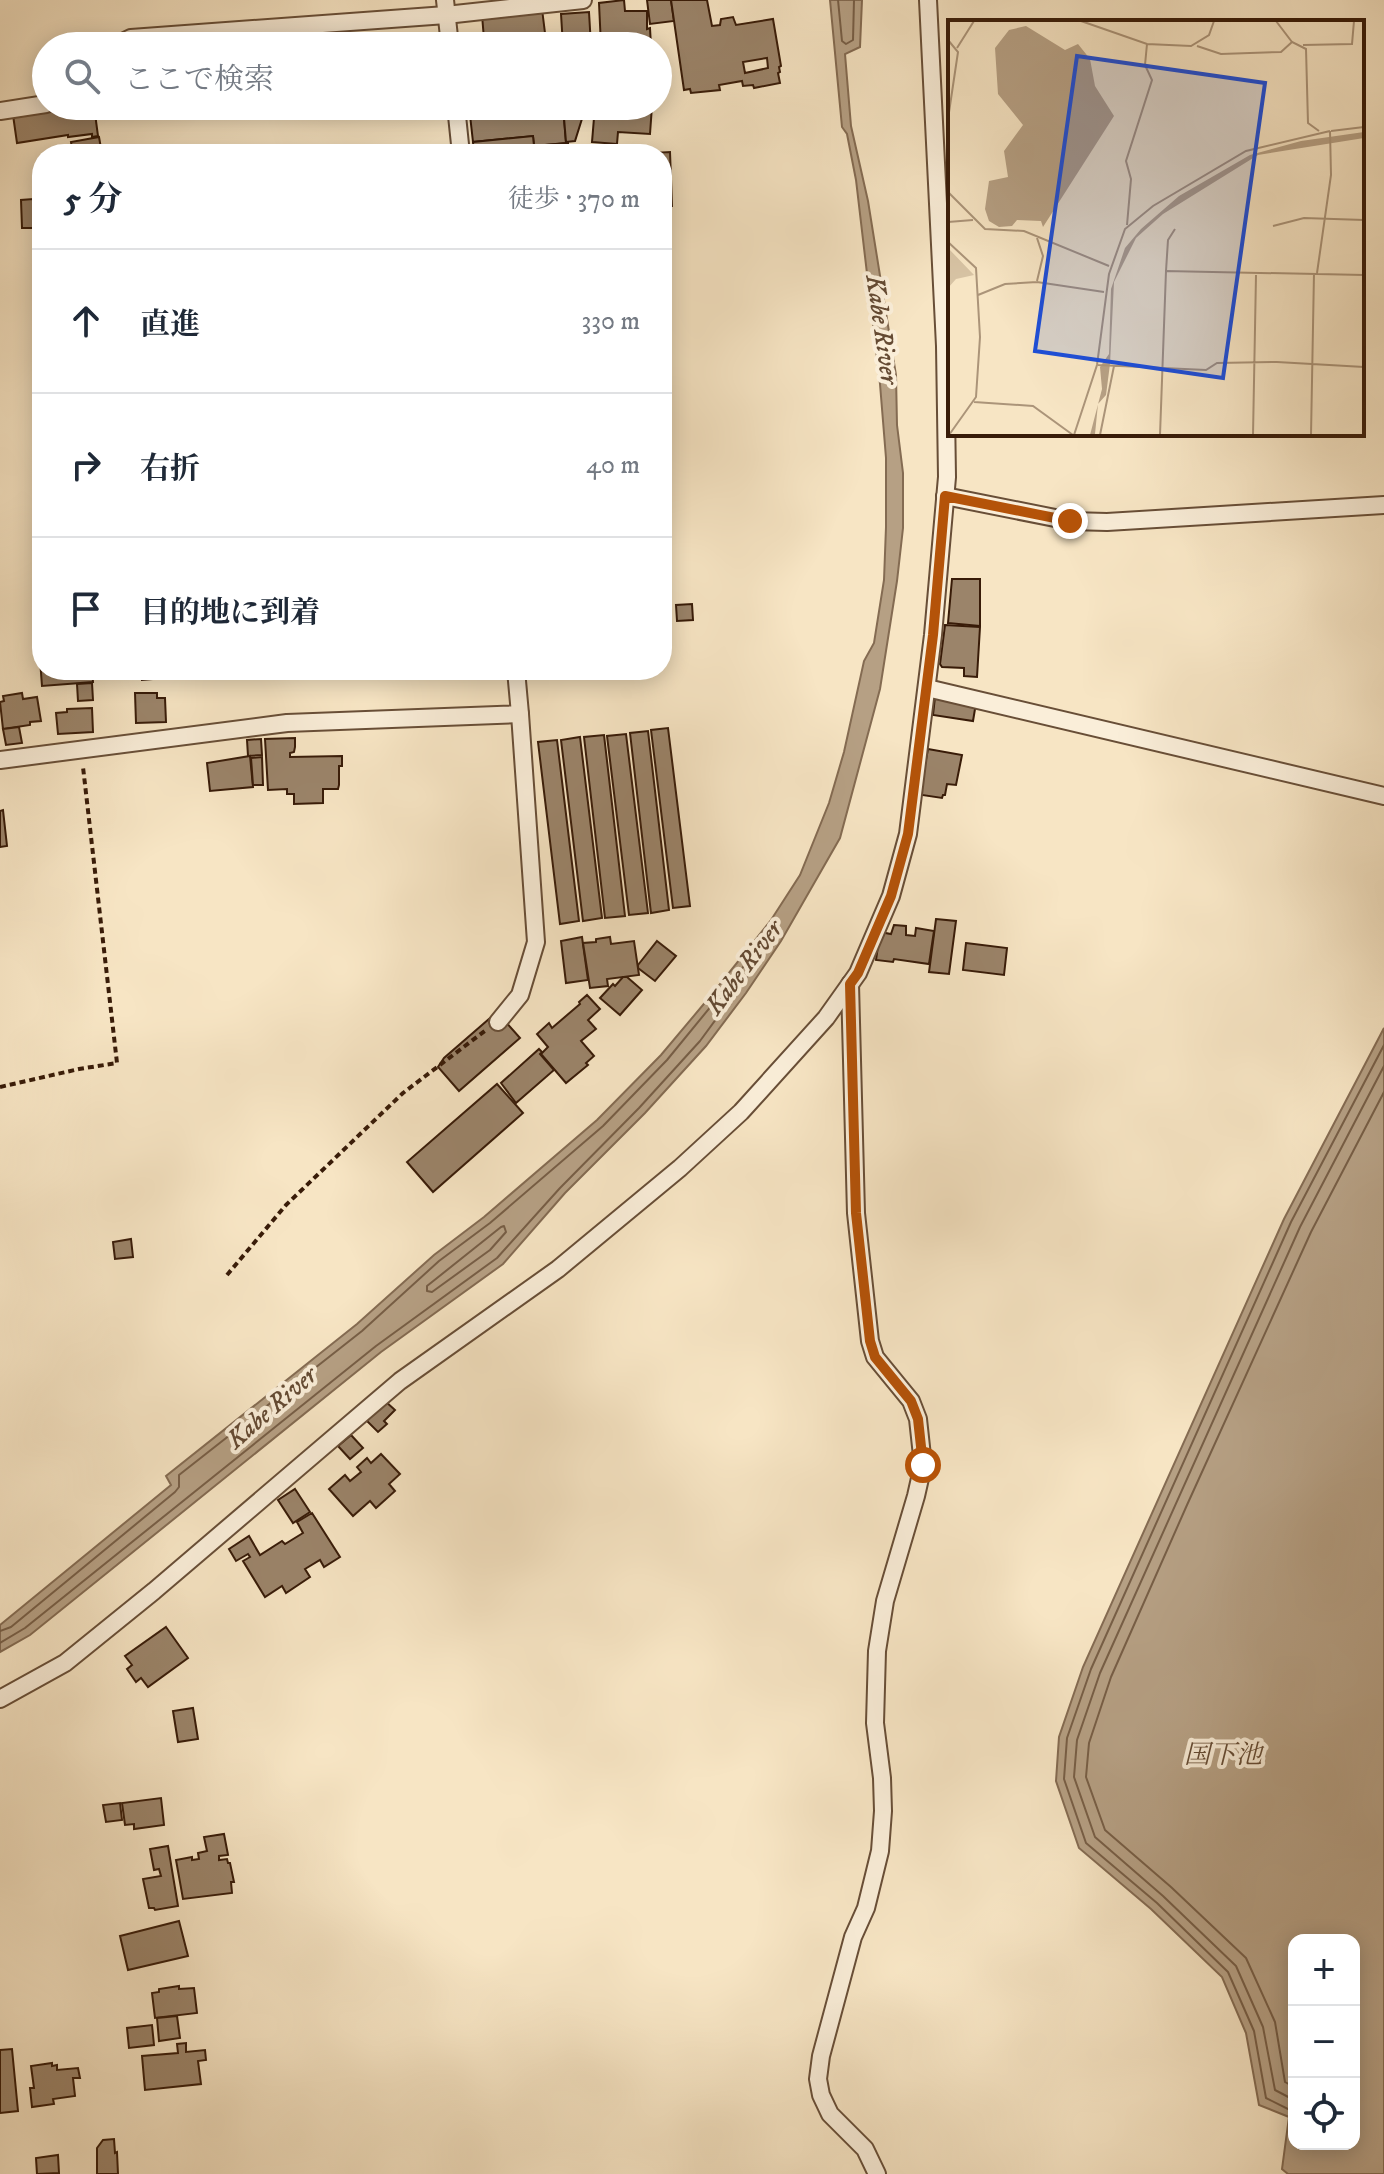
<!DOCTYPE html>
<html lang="ja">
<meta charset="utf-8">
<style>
:root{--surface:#fff;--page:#f2f2f3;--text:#1f2937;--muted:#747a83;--line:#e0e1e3}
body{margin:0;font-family:"IM FELL DW Pica","Noto Serif JP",serif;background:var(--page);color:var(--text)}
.controls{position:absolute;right:24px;bottom:24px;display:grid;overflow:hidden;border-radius:16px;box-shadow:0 4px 20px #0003}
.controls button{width:72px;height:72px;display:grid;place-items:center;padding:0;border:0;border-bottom:2px solid var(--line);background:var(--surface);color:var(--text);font:40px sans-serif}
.stop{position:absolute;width:24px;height:24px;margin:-18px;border:6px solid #b45309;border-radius:50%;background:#fff}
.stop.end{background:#b45309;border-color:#fff;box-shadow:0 2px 8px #0008}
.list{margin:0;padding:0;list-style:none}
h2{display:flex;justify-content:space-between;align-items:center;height:104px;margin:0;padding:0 32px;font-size:34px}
h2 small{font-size:26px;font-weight:400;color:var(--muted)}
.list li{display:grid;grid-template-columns:52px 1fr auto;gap:24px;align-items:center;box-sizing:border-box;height:144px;padding:0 32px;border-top:2px solid var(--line)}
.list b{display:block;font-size:30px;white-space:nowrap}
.list em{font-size:26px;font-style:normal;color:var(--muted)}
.icon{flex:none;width:44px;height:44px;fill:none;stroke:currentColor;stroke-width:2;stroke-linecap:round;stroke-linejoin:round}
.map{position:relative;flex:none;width:1384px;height:2174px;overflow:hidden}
.search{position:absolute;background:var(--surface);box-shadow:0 4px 20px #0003;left:32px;top:32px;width:640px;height:88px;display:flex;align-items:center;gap:20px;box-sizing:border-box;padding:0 28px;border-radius:44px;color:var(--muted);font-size:30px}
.panel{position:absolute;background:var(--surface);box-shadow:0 4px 20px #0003;left:32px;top:144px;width:640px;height:536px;border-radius:32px}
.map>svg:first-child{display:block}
.water{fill:#b6a084;stroke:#846b52;stroke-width:2;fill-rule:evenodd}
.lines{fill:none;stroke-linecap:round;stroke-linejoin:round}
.shore{stroke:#775e46;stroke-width:2}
.building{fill:#9b846a;stroke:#381b08;stroke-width:2;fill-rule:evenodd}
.minor-casing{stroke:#684e37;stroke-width:20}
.path{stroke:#381b08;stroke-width:4;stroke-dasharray:6 4;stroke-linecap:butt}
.minor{stroke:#faeed9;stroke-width:16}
.route{stroke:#b45309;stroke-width:10}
.labels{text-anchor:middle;stroke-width:8;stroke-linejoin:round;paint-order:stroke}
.water-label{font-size:26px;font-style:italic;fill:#644a33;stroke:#faeed9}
.inset-road{fill:none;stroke:#ab9479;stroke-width:2}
.view{fill:#1d4ed8;fill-opacity:0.15;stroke:#1d4ed8;stroke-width:4}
.inset-edge{fill:none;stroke:#381b08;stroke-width:4}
</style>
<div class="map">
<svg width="1384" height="2174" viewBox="0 0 1384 2174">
<rect width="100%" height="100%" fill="#f7e5c4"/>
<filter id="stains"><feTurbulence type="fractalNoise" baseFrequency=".0025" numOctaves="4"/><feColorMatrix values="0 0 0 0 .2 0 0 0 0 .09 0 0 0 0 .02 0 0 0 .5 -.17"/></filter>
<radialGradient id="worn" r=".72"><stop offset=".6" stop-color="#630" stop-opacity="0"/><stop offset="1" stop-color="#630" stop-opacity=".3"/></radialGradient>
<!-- water -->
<g class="water">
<path d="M830 0H862L860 47 845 54 851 126 868 201 896 375 897 425 903 473V528L897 581 880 689 840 838 781 941 746 993 706 1046 645 1113 565 1193 503 1264 381 1352 30 1635 0 1652V1625L171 1485 166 1476 357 1324 434 1255 484 1217 597 1120 661 1055 708 999 771 920 800 875 829 803 844 752 864 661 874 643 884 580 886 527V458L880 384 856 180 847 134 842 127Z"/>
<path d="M1384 1028V2174H1288L1282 2169 1289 2117 1259 2105 1246 2033 1222 1977 1151 1909 1079 1848 1056 1781 1059 1737 1083 1667 1284 1219ZM1294 1940H1354V2144H1294Z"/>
</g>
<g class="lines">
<!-- shore -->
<g class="shore">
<path d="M838 0 842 41 846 44 853 40 854 0"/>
<path d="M504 1226 506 1232 490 1250 432 1292 427 1291V1286L501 1227Z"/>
<path d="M0 1631 11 1627 175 1492 179 1487V1475L362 1331 439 1261 490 1223 603 1126 667 1060 748 961H754L755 966 700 1041 639 1108 560 1188 497 1258 376 1346 25 1628 0 1643"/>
<path d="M1294 2087 1285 2082 1275 2022 1246 1958 1171 1887 1105 1830 1086 1777 1089 1743 1111 1677 1187 1505 1311 1232 1384 1092"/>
<path d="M1294 2100 1275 2090 1263 2027 1236 1966 1163 1896 1095 1837 1074 1777 1077 1740 1100 1673 1300 1227 1384 1066"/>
<path d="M1294 2112 1266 2098 1254 2031 1228 1972 1157 1903 1086 1843 1064 1779 1067 1738 1091 1669 1291 1222 1384 1045"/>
</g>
</g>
<!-- building -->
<g class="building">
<path d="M624 0 625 11H647V29L650 28 651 46H601L599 3Z"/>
<path d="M647 0H671L674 21 650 24Z"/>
<path d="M671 0H707L712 26 720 25 721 19 733 17 736 25 773 19 781 66 779 67 780 72 778 73 780 83 754 88 753 85 743 86 742 81 719 85 720 90 691 93 690 89 684 90ZM767 58 768 68 745 73 743 62Z"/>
<path d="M542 9 545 33 484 39 482 15Z"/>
<path d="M589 12 591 46H563L561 14Z"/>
<path d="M71 106H94L98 136 92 137V134L68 137V135L17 143 13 115Z"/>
<path d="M469 106H563L566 143 534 146 533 136 473 142Z"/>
<path d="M563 106H586L575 141 566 142Z"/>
<path d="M595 106H652L650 134 618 132 617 144 592 142Z"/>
<path d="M533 136 534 146 568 143 569 154H474L473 142Z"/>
<path d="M99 137 102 154H73L71 142Z"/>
<path d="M670 152 672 206H662V154L653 153Z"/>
<path d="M33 199 34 228H22L21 200Z"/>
<path d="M952 579H980V626L948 623Z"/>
<path d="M692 604 693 620 677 621 676 605Z"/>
<path d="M945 625 980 627 977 677 964 676V668L942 667 940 664Z"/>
<path d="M41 642H42V670H92L93 682 42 686 39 646H41Z"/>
<path d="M130 670H165V673H152V679L142 680V678L131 679Z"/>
<path d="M92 683 93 700 78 701 77 684Z"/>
<path d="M22 693 23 699 37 697 41 721 30 722V725L3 729 0 702 4 701 3 696Z"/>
<path d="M135 693H157V698H165L166 722 136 723Z"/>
<path d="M935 697 976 703 973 721 933 715Z"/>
<path d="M92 708 93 732 58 734 56 713 67 712V709Z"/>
<path d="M19 727 22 743 6 745 3 729Z"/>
<path d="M668 728 690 906 673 908 651 730Z"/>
<path d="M648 731 669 910 651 913 630 733Z"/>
<path d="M626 734 648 913 629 915 607 736Z"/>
<path d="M604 735 625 916 605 918 584 737Z"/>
<path d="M580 737 602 918 583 921 561 740Z"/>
<path d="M295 738V747L294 752 290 753V757L342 756V766H339V785L338 789H323V803L294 804V794H287V789L268 790 265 739Z"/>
<path d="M261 739 262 755 248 756 247 740Z"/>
<path d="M557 740 579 921 560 924 538 742Z"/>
<path d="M928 749 962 755 956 785 947 784 945 795H943L942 798 922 795V791L920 790Z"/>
<path d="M250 756 253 787 210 791 207 763Z"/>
<path d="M262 757 263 785H253L251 758Z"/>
<path d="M3 810 7 846 0 847V811Z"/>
<path d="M936 919 956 921 949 974 929 972Z"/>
<path d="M894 925 906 926V935L915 936 916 928 934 931 929 964 894 959 893 962 876 960 880 932 891 934Z"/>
<path d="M582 937 588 980 566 983 561 941Z"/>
<path d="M610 937 611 944 634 941 639 975 607 979 608 986 590 988 583 943 596 942V939Z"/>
<path d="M657 941 676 956 655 981 638 968V965Z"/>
<path d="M966 943 1007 948 1004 975 963 970Z"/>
<path d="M623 977H627L642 990 620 1015 600 998 613 984 615 986Z"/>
<path d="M587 995 600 1009 588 1020 596 1029 581 1041 594 1056 586 1063 588 1065 566 1083 541 1054 548 1047 537 1034 549 1023 552 1028 580 1004 579 1002Z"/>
<path d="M497 1012 520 1038 459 1091 438 1067 444 1058Z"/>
<path d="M539 1049 542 1052 540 1054 554 1070 516 1103 501 1083Z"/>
<path d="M497 1084 523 1113 433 1192 407 1162Z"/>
<path d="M131 1239 133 1257 115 1259 113 1242Z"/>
<path d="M385 1401 395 1410 384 1421 387 1424 378 1432 366 1420Z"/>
<path d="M351 1435 363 1448 350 1459 338 1446Z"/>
<path d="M381 1454 400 1474 389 1484 395 1491 376 1508 370 1501 353 1516 329 1489 345 1475 350 1481 361 1472 357 1467 367 1458 371 1463Z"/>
<path d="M295 1489 310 1512 293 1523 278 1500Z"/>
<path d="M312 1513 340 1557 324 1567 320 1560 305 1569 310 1577 286 1593 282 1586 265 1597 243 1561 250 1557 248 1554 236 1561 229 1549 249 1536 260 1555 282 1541 285 1544 303 1533 297 1522Z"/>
<path d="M166 1627 188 1658 148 1687 141 1678 136 1682 127 1669 132 1665 125 1656Z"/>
<path d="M193 1708 198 1739 178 1742 173 1711Z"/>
<path d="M161 1798 164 1825 134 1829V1824L125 1825 122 1803Z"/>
<path d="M120 1803 122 1820 106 1822 103 1805Z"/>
<path d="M224 1834 228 1855 219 1856V1860L227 1859 228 1863H230L234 1882H231L232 1893 183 1899 176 1860 192 1857V1860L199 1859 198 1853 207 1851 204 1837Z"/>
<path d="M168 1846 178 1906 155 1910 154 1908H149L143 1879 161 1876 159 1869 154 1870 150 1849Z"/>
<path d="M179 1921 188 1956 128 1970 120 1936Z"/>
<path d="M179 1986V1989L194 1988 197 2013 155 2018 152 1993 159 1992V1989Z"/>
<path d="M177 2016 180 2038 159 2041 157 2018Z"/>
<path d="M152 2025 154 2045 129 2048 127 2028Z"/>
<path d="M186 2043V2052L205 2050 206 2060 198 2061 201 2084 145 2090 142 2056 178 2053 177 2044Z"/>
<path d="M12 2049 18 2111 0 2113V2050Z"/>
<path d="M52 2063V2066L57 2065V2070L78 2068 80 2078H73L75 2096 53 2099 54 2104 32 2107 30 2088H34L31 2066Z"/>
<path d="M114 2139 115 2153 117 2152 118 2174H97V2148L103 2140Z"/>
<path d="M58 2155 59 2173 37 2174 36 2158Z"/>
</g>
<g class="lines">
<defs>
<g id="minor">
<path d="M445 0 450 46"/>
<path d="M115 46 131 38 446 15 583 0"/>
<path d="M456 106 461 154"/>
<path d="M0 111 46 104"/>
<path d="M945 496 1070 521 1107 522 1384 505"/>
<path d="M927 688 1384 796"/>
<path d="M0 760 287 723 520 714 516 670"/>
<path d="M850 984 856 1213 870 1341 875 1357 911 1401 918 1419 923 1465 916 1496 885 1601 877 1651 875 1723 882 1778 883 1811 880 1851 866 1908 853 1937 821 2056 818 2079 821 2095 830 2114 865 2149 877 2174"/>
<path d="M498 1022 520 995 536 942 520 714"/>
<path d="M0 1699 65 1663 154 1591 400 1381 558 1269 680 1168 741 1112 826 1018 858 973 891 896 908 834 933 635 947 477 945 346 928 0"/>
</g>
</defs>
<!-- minor casing -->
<use href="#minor" class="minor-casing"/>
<!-- path -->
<g class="path">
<path d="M0 1087 79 1069 117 1063 83 767"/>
<path d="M227 1275 286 1205 403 1093 486 1030"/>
</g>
<!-- minor -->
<use href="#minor" class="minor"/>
</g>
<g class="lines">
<!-- route -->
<path class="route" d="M923 1465 918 1419 911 1401 875 1357 870 1341 856 1213 850 984 858 973 891 896 908 834 933 635 945 496 1070 521"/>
</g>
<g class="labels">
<!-- water labels -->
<g class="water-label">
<text transform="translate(883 329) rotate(82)" y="9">Kabe River</text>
<text transform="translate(743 967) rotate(-53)" y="9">Kabe River</text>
<text transform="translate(271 1407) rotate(-41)" y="9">Kabe River</text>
<text x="1223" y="1763">国下池</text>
</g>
</g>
<!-- overview -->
<g transform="translate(948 20)">
<rect width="416" height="416" fill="#f7e5c4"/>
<path d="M0 228 26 255 8 259 0 268Z" fill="#d7c3a4"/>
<path d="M78 6 117 30 130 24 142 39 147 66 166 96 95 207 93 201 69 200 64 206 51 207 41 201 37 189 41 161 60 157 56 131 75 105 50 74 47 28 61 10ZM416 112V118L310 135 215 194 188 218 166 262 162 344 158 375 150 384 147 414 142 415 154 369 152 347 161 334 163 269 177 228 193 209 231 176 302 135 353 121Z" fill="#b6a084"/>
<path class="inset-road" d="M133 1 199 24 243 26 261 15 266 1M328 1 344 22 358 29 360 103 371 111M0 20 10 32 0 99M355 25 404 24 406 1M249 26 273 34 333 32 344 22M9 28 26 1M383 111 416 107M0 172 37 209 76 211 161 246M0 202 25 200M179 205 183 159 178 141 204 60 197 45 199 24M325 206 356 198 416 200M0 222 28 248 32 317 28 377 1 415M218 251 220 220 227 209M369 253 383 155 382 111M89 261 95 236 89 218M30 275 57 264 89 262 156 272M150 345 258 350 269 343 329 342 416 347M26 382 85 386 125 415M126 415 149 345 161 254 177 209 205 186 298 131 382 111M152 415 166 346M212 415 218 251 416 255M305 415 308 255M363 415 366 253"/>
<path class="view" d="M129 36 317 63 275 358 87 331Z"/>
<rect width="416" height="416" class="inset-edge"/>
</g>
<rect width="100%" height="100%" filter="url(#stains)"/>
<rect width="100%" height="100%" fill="url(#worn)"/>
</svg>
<div class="controls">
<button>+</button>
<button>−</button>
<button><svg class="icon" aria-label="locate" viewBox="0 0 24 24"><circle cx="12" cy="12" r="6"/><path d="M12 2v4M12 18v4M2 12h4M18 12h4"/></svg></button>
</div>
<div class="stop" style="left:923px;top:1465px"></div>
<div class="stop end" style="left:1070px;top:521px"></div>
<div class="search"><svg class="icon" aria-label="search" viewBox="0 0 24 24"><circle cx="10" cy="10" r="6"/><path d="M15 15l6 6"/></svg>ここで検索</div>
<section class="panel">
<h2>5 分<small>徒歩 · 370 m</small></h2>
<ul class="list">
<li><svg class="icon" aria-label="ahead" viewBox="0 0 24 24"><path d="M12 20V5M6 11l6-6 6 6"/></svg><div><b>直進</b></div><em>330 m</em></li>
<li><svg class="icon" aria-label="right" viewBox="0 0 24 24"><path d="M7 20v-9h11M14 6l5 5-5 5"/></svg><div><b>右折</b></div><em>40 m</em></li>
<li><svg class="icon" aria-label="arrive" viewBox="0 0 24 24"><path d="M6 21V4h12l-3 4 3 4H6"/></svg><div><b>目的地に到着</b></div></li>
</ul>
</section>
</div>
